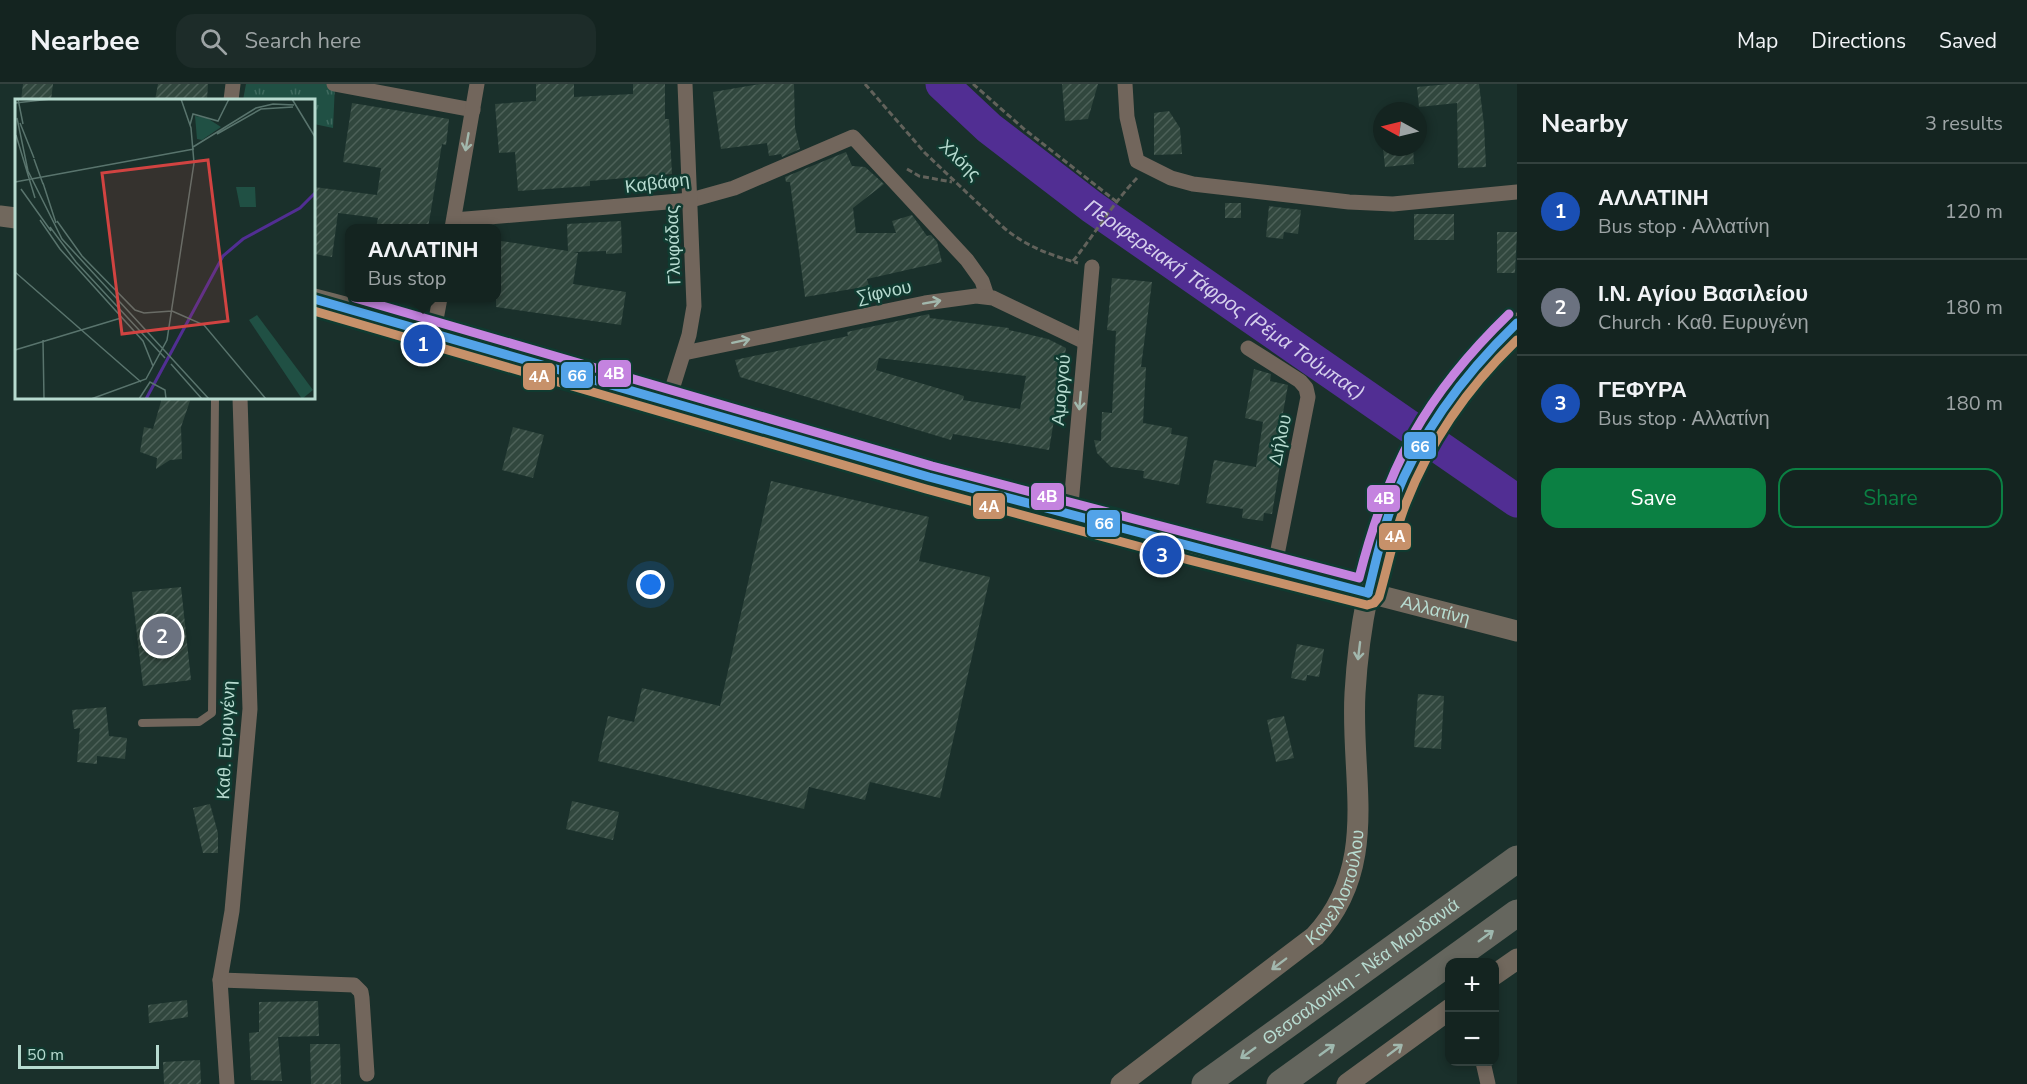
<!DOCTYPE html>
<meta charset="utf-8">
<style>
:root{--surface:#142420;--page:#1d2c29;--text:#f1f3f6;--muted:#9da4a5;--line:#33413e;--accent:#0b8043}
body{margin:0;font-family:"Nunito Sans",sans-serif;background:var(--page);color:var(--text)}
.controls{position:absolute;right:18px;bottom:18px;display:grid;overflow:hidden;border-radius:12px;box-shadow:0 3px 9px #0003}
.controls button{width:54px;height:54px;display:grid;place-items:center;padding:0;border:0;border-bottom:2px solid var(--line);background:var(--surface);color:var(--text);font:30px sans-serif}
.compass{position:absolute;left:1373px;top:18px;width:54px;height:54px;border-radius:50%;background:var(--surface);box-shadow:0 3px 9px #0003;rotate:277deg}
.scale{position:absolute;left:18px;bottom:15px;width:141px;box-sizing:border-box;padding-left:6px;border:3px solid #b7dbd0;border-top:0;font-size:16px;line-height:21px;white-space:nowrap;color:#b7dbd0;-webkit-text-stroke:4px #103a30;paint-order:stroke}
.you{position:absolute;left:651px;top:501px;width:21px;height:21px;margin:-15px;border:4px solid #fff;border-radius:50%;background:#1a73e8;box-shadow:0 0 0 9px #1a73e833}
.badge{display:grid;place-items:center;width:39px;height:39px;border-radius:50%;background:var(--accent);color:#fff;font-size:20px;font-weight:700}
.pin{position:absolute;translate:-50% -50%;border:3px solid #fff;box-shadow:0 2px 6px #0006}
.popup{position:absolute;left:345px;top:140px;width:156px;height:78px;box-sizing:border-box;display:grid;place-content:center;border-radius:12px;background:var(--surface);filter:drop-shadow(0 2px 4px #0005);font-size:20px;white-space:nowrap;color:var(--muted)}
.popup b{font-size:22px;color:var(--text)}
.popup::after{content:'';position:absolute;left:50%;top:100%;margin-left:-12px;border:12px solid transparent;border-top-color:var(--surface)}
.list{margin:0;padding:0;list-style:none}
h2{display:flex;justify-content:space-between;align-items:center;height:78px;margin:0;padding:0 24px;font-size:26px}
h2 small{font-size:20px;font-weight:400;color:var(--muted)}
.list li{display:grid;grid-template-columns:39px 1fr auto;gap:18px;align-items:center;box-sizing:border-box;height:96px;padding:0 24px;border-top:2px solid var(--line)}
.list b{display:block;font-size:22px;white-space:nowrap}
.list p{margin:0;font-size:20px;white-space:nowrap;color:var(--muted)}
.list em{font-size:20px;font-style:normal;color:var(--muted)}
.actions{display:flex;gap:12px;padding:18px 24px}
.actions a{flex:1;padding:14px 0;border:2px solid var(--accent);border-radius:18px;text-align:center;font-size:21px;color:var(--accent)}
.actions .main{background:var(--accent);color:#fff}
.icon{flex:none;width:33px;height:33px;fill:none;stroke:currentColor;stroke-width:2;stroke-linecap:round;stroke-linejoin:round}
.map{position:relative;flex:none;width:1517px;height:1000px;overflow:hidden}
header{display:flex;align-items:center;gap:36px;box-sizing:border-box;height:84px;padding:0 30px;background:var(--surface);border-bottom:2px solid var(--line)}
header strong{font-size:28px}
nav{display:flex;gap:33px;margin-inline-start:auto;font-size:21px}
.search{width:420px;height:54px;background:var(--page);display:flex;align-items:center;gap:15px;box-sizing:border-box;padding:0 21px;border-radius:18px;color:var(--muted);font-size:22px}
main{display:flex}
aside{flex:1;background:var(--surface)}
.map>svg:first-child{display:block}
.grass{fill:url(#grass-tufts)}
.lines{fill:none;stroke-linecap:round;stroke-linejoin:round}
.river{stroke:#512e93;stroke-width:33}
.building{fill:url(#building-hatch);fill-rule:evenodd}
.path{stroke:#62625b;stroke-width:3;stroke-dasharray:6 3;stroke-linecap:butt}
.lane{stroke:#72665c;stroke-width:8}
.street{stroke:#72665c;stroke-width:15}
.secondary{stroke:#71685d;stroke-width:21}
.highway{stroke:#65665e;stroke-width:27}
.bus-1-casing{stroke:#103a30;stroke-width:14}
.bus-2-casing{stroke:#103a30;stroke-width:14}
.bus-3-casing{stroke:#103a30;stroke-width:14}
.bus-1{stroke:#53a3e8;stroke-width:9}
.bus-2{stroke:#c7916a;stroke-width:9}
.bus-3{stroke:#c483df;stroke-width:9}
.oneway{stroke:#a2b8ad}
.oneway2{stroke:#a2b8ae}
.oneway3{stroke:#9eb8ae}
.labels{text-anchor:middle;stroke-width:5;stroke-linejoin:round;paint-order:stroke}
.street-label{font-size:18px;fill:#b7dbd0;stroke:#103a30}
.water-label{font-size:20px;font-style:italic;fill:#d4ceeb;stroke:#103a30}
.inset-river{fill:none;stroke:#512e93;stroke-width:3}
.inset-road{fill:none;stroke:#59746d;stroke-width:1.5}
.view{fill:#d14341;fill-opacity:0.15;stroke:#d14341;stroke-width:3}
.inset-edge{fill:none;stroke:#b7dbd0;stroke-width:3}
.line-badge{stroke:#103a30;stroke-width:2}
.badge-label{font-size:16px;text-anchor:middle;font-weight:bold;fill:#fff}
</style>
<header>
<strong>Nearbee</strong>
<div class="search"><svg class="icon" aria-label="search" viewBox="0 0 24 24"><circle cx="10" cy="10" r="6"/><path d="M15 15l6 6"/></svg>Search here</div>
<nav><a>Map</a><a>Directions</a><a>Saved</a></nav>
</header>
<main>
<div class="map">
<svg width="1517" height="1000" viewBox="0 0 1517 1000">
<defs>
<pattern id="grass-tufts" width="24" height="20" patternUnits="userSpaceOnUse" patternTransform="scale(1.5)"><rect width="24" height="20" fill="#205044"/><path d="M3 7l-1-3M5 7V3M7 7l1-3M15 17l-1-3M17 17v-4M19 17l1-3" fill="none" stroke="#3e695e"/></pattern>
<pattern id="building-hatch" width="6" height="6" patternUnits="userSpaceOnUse" patternTransform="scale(1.5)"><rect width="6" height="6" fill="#31473e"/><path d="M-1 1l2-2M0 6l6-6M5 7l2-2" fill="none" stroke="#4d6159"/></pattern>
</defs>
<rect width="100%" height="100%" fill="#1a302b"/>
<!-- grass -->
<path class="grass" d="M246 0H335L333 44 314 40V16H243Z"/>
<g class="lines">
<!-- river -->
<path class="river" id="s1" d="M942 0 989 44 1092 123 1517 417"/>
</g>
<!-- building -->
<g class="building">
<path d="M23 0H53L51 16H21Z"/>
<path d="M158 0H208L207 16H155Z"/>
<path d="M536 0H574V13L633 10V0H665V35H669L672 90 590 97V102L518 107 515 68 499 69 495 20 536 17Z"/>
<path d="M760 0H794L795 44 800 65 782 73 781 70 769 72 767 59 721 65 713 8Z"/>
<path d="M1062 0H1098L1088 35 1065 37Z"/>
<path d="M1449 0H1479L1484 41 1486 83 1458 84 1457 19 1419 23 1417 3Z"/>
<path d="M352 19 449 35 446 61 442 60 428 144H376L378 134 338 129 332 173 314 170V103L377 111 381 84 343 78Z"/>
<path d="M1169 27 1180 44 1182 70 1154 71V29Z"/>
<path d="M1383 63H1413L1414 80 1385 83Z"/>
<path d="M846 68 852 82 865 83 884 100 853 124 856 149H896L892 137 912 131 927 152 931 151 937 158 942 178 867 195 869 202 805 213 790 98H786L785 93Z"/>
<rect x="1225" y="119" width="16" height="15"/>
<path d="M1269 122 1301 126 1298 150 1284 148 1283 155 1266 153Z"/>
<rect x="1414" y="130" width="40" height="26"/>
<path d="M621 137 622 169 606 170V167L573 168 578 169 573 200 626 208 621 241 496 223V183L501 157 568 167 567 140Z"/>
<path d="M1497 148H1517L1515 189H1497Z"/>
<path d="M1112 194 1152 198 1141 283H1146L1143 339 1172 344 1171 350 1188 353 1179 401 1143 394 1144 387 1111 383 1097 369 1094 356 1101 357 1102 328 1112 329 1116 247 1107 246Z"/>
<path d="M929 230 930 234 1009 244V246L1048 255 1066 264 1049 366 953 350 951 356 740 293 735 276 848 252 847 248ZM879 274 1026 292 1020 325 963 316 964 312 876 286Z"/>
<path d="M1254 285 1271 290 1270 297 1288 301 1277 362 1283 363 1272 430 1264 429 1263 437 1242 434 1243 425 1206 419 1214 376 1256 383 1263 338 1245 334Z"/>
<path d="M162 314H191L181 343 182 375 170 376 156 385 157 374 140 368 144 343 153 345Z"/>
<path d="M513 343 544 351 533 394 502 386Z"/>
<path d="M771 397 929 433 919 477 990 493 940 714 870 698 865 716 809 703 804 725 598 677 608 632 634 638 642 604 720 622Z"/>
<path d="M181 503 191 596 143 602 132 508Z"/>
<path d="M1297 560 1324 565 1319 593 1307 591 1306 597 1291 594Z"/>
<path d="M1418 610 1444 612 1441 665 1414 663Z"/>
<path d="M106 623 109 652 127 654 125 675 97 672V680L77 678 80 644 74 645 72 626Z"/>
<path d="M1284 632 1294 674 1276 678 1267 636Z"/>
<path d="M572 717 619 728 613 756 566 745Z"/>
<path d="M210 720 218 749V769H203L193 724Z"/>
<path d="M187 916 188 933 149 939 148 921Z"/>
<path d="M318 917 319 952 278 953 282 997 251 996 249 949 259 948V918Z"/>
<path d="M310 960H340L341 1000H311Z"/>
<path d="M200 976 201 1000H164L163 978Z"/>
</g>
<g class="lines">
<!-- path -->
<g class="path">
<path d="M865 0 925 69 1003 143C1025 162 1050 171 1078 179"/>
<path d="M973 0 1024 45 1117 118"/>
<path d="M907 85 919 92 952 98"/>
<path d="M1073 177C1095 150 1113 119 1137 94"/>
</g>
<!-- lane -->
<path class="lane" d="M142 639 199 638 212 629 215 314"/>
<!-- street -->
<g class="street">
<path d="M334 0 473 26"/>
<path d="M1125 0 1127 33 1137 77 1171 94 1193 100 1349 118 1393 120 1517 108"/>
<path d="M231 16 233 0"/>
<path d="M454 136 691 116 734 104 853 53 967 176 982 197 987 212"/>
<path d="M452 144 477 0"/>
<path d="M434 246 440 214"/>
<path d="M1248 264 1300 297 1306 304 1308 313 1274 486"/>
<path d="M684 269 925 219 976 212 993 214 1085 258"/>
<path d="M668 318 689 251 694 222 685 0"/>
<path d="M1070 432 1092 183"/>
<path d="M220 896 354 901 361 908 362 914 367 990"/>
<path d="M1483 978 1488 1000"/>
<path d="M227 1000 220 896 232 827 250 625 240 314"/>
</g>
<!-- secondary -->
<g class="secondary">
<path d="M0 132 16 134"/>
<path id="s2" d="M314 215C482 258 647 312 814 359 1047 426 1282 487 1517 547"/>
<path d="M1494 891 1517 875"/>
<path id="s3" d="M1121 1000 1315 852C1381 781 1350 695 1355 609 1363 470 1412 334 1517 239"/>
<path d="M1347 1000 1450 925"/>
</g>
<!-- highway -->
<g class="highway">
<path id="s4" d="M1205 1000 1517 775"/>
<path d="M1280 1000 1517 829"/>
</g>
<defs>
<g id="bus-1">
<path d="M314 215 929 393 1368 509"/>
<path d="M1368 509C1376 478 1382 446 1394 416 1421 348 1465 289 1517 239"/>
</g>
<path id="bus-2" d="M314 227 926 405 1189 476 1367 521 1374 519 1379 513C1388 482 1394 449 1406 419 1430 358 1469 302 1517 256"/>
<path id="bus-3" d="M355 214 932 382 1359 494C1387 383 1425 311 1509 230"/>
</defs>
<!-- bus-1 casing -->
<use href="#bus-1" class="bus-1-casing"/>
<!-- bus-2 casing -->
<use href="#bus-2" class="bus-2-casing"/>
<!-- bus-3 casing -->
<use href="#bus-3" class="bus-3-casing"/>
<!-- bus-1 -->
<use href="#bus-1" class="bus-1"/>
<!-- bus-2 -->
<use href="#bus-2" class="bus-2"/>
<!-- bus-3 -->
<use href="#bus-3" class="bus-3"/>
</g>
<!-- one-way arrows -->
<defs><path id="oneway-shaft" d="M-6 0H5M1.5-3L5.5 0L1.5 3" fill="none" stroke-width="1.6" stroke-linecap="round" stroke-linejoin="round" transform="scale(1.5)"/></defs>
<g class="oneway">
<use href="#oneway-shaft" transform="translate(467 58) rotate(100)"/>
<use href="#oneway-shaft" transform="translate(932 218) rotate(-10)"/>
<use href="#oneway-shaft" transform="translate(741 257) rotate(-12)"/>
<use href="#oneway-shaft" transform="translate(1080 317) rotate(95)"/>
</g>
<g class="oneway2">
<use href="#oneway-shaft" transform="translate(1359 567) rotate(97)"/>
<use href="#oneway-shaft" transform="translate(1279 880) rotate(143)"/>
<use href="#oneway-shaft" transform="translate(1395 966) rotate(-37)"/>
</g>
<g class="oneway3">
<use href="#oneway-shaft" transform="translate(1486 852) rotate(-36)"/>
<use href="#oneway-shaft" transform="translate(1327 966) rotate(-36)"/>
<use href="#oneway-shaft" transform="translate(1248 969) rotate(144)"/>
</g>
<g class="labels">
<!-- street labels -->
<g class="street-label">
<text transform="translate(960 76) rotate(44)" y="6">Χλόης</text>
<text transform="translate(657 99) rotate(-7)" y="6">Καβάφη</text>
<text transform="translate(673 161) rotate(-92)" y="6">Γλυφάδας</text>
<text transform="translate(884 208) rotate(-12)" y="6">Σίφνου</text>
<text transform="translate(1061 306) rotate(-85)" y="6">Αμοργού</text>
<text transform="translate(1280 356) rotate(-78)" y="6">Δήλου</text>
<text dy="6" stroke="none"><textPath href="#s2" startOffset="1164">Αλλατίνη</textPath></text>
<text transform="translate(226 656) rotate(-87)" y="6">Καθ. Ευρυγένη</text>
<text dy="6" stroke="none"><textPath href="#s3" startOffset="298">Κανελλοπούλου</textPath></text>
<text dy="6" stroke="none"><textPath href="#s4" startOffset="192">Θεσσαλονίκη - Νέα Μουδανιά</textPath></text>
</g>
<!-- water labels -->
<g class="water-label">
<text dy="7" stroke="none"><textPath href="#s1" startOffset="356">Περιφερειακή Τάφρος (Ρέμα Τούμπας)</textPath></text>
</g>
</g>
<!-- overview -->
<g transform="translate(15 15)">
<rect width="300" height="300" fill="#1a302b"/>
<path d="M180 17 192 19 206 28 187 41 182 40ZM221 88H240L241 108H225Z" fill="#205044"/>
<path d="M242 216 298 291 287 300 234 221Z" fill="#205044"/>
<path class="inset-river" d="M131 300 208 157 228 140 285 109 300 94"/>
<path class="inset-road" d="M3 0 8 25M277 0 300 38M0 4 36 0M2 19 13 72 47 140 194 300M5 24 19 59M175 26 178 15 203 22 214 0M202 35 246 10 278 8M1 36 20 99M178 48 241 9 258 5 279 6M19 60 28 85M0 83 179 50M28 84 41 124M6 90 36 132M25 121 45 150 128 242 138 267M42 122 67 157 120 211 129 214 157 212M35 128 61 163 150 259M0 173 126 283M157 212 189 226 251 300M28 241 29 300M0 251 106 219M156 265 187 300M76 300 131 280 152 241 179 64 176 29 166 0M124 300 135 283 150 291 151 300"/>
<path class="view" d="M193 61 213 222 107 235 87 74Z"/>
<rect width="300" height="300" class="inset-edge"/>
</g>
<g class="line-badge">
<rect x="597" y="275" width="35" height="29" rx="6" fill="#c483df"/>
<rect x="560" y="277" width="34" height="28" rx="6" fill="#53a3e8"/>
<rect x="522" y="278" width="34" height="29" rx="6" fill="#c7916a"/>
<rect x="1403" y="347" width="34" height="29" rx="6" fill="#53a3e8"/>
<rect x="1030" y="398" width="35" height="29" rx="6" fill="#c483df"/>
<rect x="1366" y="400" width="35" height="29" rx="6" fill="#c483df"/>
<rect x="972" y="408" width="34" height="28" rx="6" fill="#c7916a"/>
<rect x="1086" y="425" width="35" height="29" rx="6" fill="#53a3e8"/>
<rect x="1378" y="438" width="34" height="29" rx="6" fill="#c7916a"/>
</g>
<g class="badge-label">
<text x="614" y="295">4Β</text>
<text x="577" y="297">66</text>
<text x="539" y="298">4Α</text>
<text x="1420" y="368">66</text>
<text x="1047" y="418">4Β</text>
<text x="1384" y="420">4Β</text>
<text x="989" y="428">4Α</text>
<text x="1104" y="445">66</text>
<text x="1395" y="458">4Α</text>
</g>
</svg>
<div class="controls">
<button>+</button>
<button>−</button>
</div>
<svg class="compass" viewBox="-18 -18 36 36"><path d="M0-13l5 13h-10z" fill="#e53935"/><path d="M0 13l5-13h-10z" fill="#9da4a5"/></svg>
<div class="scale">50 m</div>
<div class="you"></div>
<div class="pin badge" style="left:423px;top:260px;background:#1a4fb4">1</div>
<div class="popup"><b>ΑΛΛΑΤΙΝΗ</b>Bus stop</div>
<div class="pin badge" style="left:162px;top:552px;background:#6b7280">2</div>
<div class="pin badge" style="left:1162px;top:471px;background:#1a4fb4">3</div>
</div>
<aside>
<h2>Nearby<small>3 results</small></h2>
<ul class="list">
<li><span class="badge" style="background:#1a4fb4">1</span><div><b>ΑΛΛΑΤΙΝΗ</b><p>Bus stop · Αλλατίνη</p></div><em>120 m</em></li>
<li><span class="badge" style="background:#6b7280">2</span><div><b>Ι.Ν. Αγίου Βασιλείου</b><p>Church · Καθ. Ευρυγένη</p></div><em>180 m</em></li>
<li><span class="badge" style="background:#1a4fb4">3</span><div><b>ΓΕΦΥΡΑ</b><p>Bus stop · Αλλατίνη</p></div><em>180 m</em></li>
</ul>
<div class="actions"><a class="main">Save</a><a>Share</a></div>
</aside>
</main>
